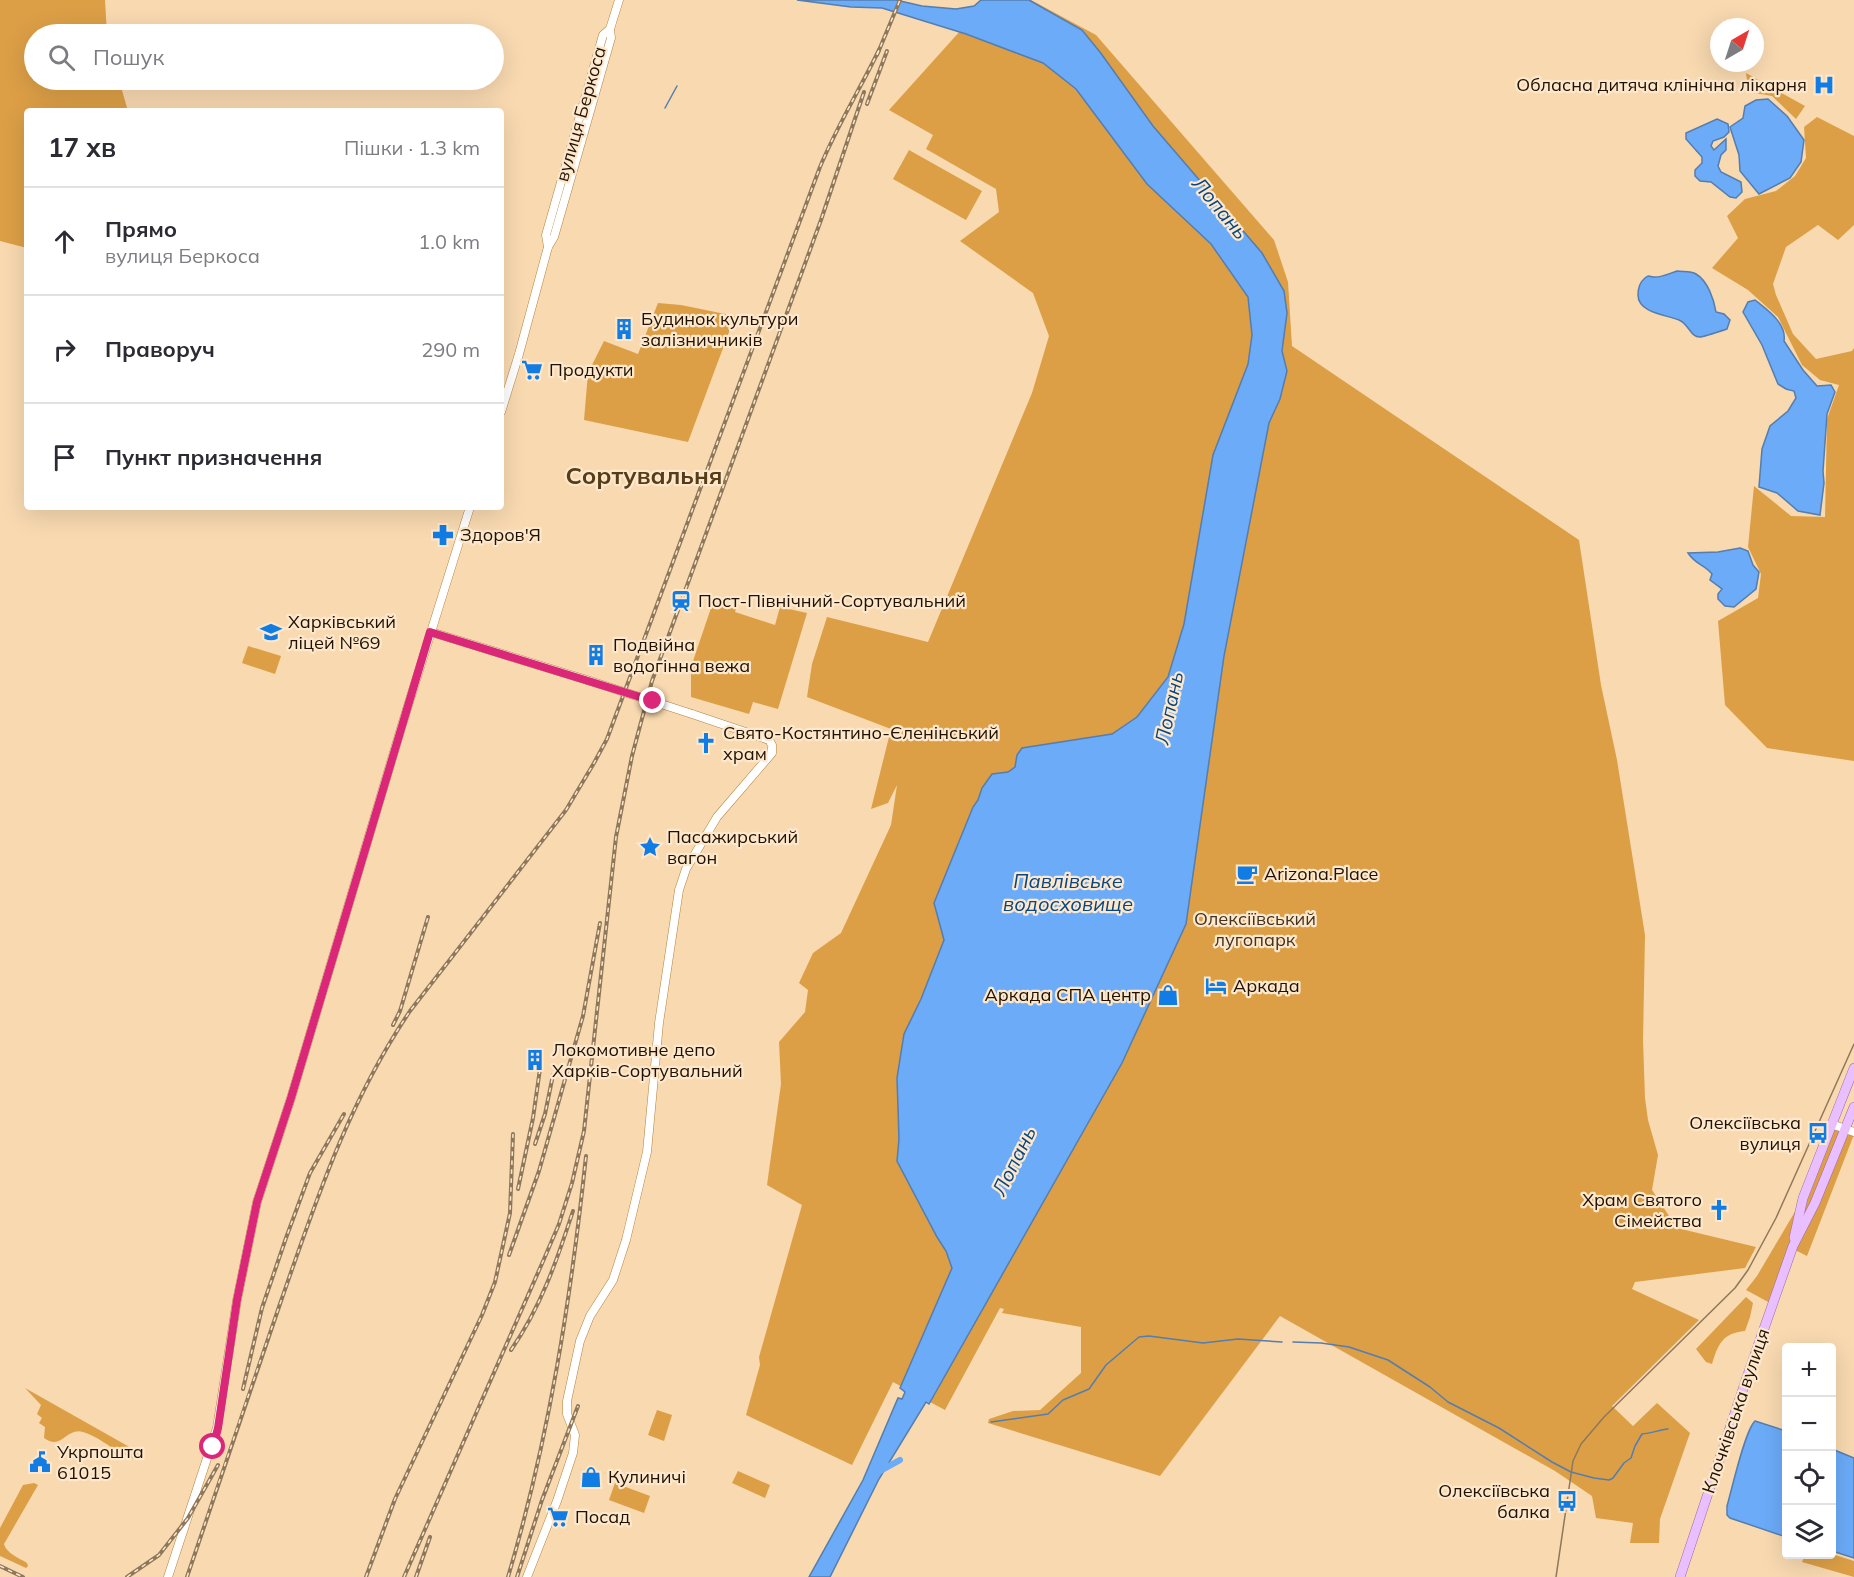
<!DOCTYPE html>
<html lang="uk">
<meta charset="utf-8">
<style>
:root{--surface:#fff;--page:#f2f2f3;--text:#2b2b33;--muted:#7c7c81;--line:#e1e1e2}
body{margin:0;font-family:Mulish,sans-serif;background:var(--page);color:var(--text)}
.controls{position:absolute;right:18px;bottom:18px;display:grid;overflow:hidden;border-radius:6px;box-shadow:0 6px 24px #0002}
.controls button{width:54px;height:54px;display:grid;place-items:center;padding:0;border:0;border-bottom:2px solid var(--line);background:var(--surface);color:var(--text);font:30px sans-serif}
.compass{position:absolute;left:1710px;top:18px;width:54px;height:54px;border-radius:50%;background:var(--surface);box-shadow:0 6px 24px #0002;rotate:39deg}
.stop{position:absolute;width:18px;height:18px;margin:-14px;border:4px solid #db2777;border-radius:50%;background:#fff}
.stop.end{background:#db2777;border-color:#fff;box-shadow:0 2px 6px #0008}
.list{margin:0;padding:0;list-style:none}
h2{display:flex;justify-content:space-between;align-items:center;height:78px;margin:0;padding:0 24px;font-size:26px}
h2 small{font-size:20px;font-weight:400;color:var(--muted)}
.list li{display:grid;grid-template-columns:39px 1fr auto;gap:18px;align-items:center;box-sizing:border-box;height:108px;padding:0 24px;border-top:2px solid var(--line)}
.list b{display:block;font-size:22px;white-space:nowrap}
.list p{margin:0;font-size:20px;white-space:nowrap;color:var(--muted)}
.list em{font-size:20px;font-style:normal;color:var(--muted)}
.icon{flex:none;width:33px;height:33px;fill:none;stroke:currentColor;stroke-width:2;stroke-linecap:round;stroke-linejoin:round}
.map{position:relative;flex:none;width:1854px;height:1577px;overflow:hidden}
.search{position:absolute;background:var(--surface);box-shadow:0 6px 24px #0002;left:24px;top:24px;width:480px;height:66px;display:flex;align-items:center;gap:15px;box-sizing:border-box;padding:0 21px;border-radius:33px;color:var(--muted);font-size:22px}
.panel{position:absolute;background:var(--surface);box-shadow:0 6px 24px #0002;left:24px;top:108px;width:480px;height:402px;border-radius:6px}
.map>svg:first-child{display:block}
.green{fill:#dc9f46}
.water{fill:#6babf8;stroke:#557dae;stroke-width:1.5}
.lines{fill:none;stroke-linecap:round;stroke-linejoin:round}
.stream{stroke:#557dae;stroke-width:1.5}
.canal{stroke:#6babf8;stroke-width:6}
.minor-casing{stroke:#b5843e;stroke-width:9}
.major-casing{stroke:#9b67a6;stroke-width:10}
.minor{stroke:#fff;stroke-width:8}
.major{stroke:#eabfff;stroke-width:9}
.tram{stroke:#8f775a;stroke-width:1.5}
.rail-casing{stroke:#8f775a;stroke-width:4}
.rail{stroke:#fde8cd;stroke-width:1.5;stroke-dasharray:4.5;stroke-linecap:butt}
.minor-bridge-casing{stroke:#b5843e;stroke-width:9;stroke-linecap:butt}
.minor-bridge{stroke:#fff;stroke-width:8}
.route{stroke:#db2777;stroke-width:8}
.labels{text-anchor:middle;stroke-width:4.5;stroke-linejoin:round;paint-order:stroke}
.poi-label{font-size:18px;fill:#211200;stroke:#fde8cd;text-anchor:start}
.street-label{font-size:18px;fill:#211200;stroke:#fde8cd}
.park-label{font-size:18px;fill:#42331f;stroke:#fde8cd}
.water-label{font-size:20px;font-style:italic;fill:#094581;stroke:#fde8cd}
.district-label{font-size:24px;font-weight:bold;fill:#573d17;stroke:#fde8cd}
</style>
<div class="map">
<svg width="1854" height="1577" viewBox="0 0 1854 1577">
<rect width="100%" height="100%" fill="#f8d9b0"/>
<!-- green -->
<g class="green">
<path d="M0 0H105L107 34H34V80H119L128 111H27V248L0 241Z"/>
<path d="M988 0H1031L1096 35 1274 240 1288 282 1292 346 1579 540 1601 685 1617 760 1645 935 1643 1040 1645 1098 1648 1120 1658 1155 1652 1190 1677 1228 1756 1247 1745 1268 1635 1282 1632 1289 1699 1320 1612 1406 1633 1426 1657 1403 1690 1433 1660 1519 1659 1543H1630L1633 1523 1596 1518 1592 1496 1555 1471 1280 1316 1160 1476 988 1423 989 1419 1013 1411 1040 1410 1081 1373V1327L1002 1313 1004 1309 1000 1308 945 1410 893 1382 852 1465 746 1415 760 1365 759 1357 802 1205 767 1185 781 1084 779 1042 805 1012 808 990 799 983 813 953 841 933 891 825 897 785 888 803 871 809 891 729 807 697 812 664 827 617 928 642 1032 393 1049 336 1033 293 960 241 999 212 996 189 926 149 933 135 889 110Z"/>
<path d="M1746 73 1805 106 1796 119 1772 96 1755 93 1748 89Z"/>
<path d="M1817 117 1854 136V225L1838 240 1818 225 1786 247 1773 284 1776 295 1793 334 1816 359 1852 351 1854 348V761L1767 748 1725 705 1718 621 1758 598 1761 574 1748 547 1754 486 1791 516 1825 517 1827 419 1839 385 1820 380 1802 365 1778 317 1748 290 1712 268 1738 238 1727 216 1745 199 1776 191 1795 176 1806 158 1804 127Z"/>
<path d="M909 150 982 191 966 220 893 179Z"/>
<path d="M658 303 681 305 735 316 688 442 584 420 588 373 604 341 638 354Z"/>
<path d="M713 602 736 609 735 612 775 625 780 607 807 613 778 709 753 702 749 714 691 697V667Z"/>
<path d="M248 646 281 656 275 674 242 663Z"/>
<path d="M1831 1124 1854 1135 1853 1137 1807 1256 1795 1250 1772 1304 1746 1290 1757 1276 1803 1198Z"/>
<path d="M1746 1297 1753 1303 1750 1317 1745 1331C1722 1333 1718 1345 1712 1364L1706 1362 1696 1349Z"/>
<path d="M25 1388 133 1449 142 1457 139 1460C118 1456 103 1438 83 1432 66 1427 62 1451 44 1438L45 1427 39 1423 42 1418 37 1414 41 1405Z"/>
<path d="M657 1410 672 1415 664 1441 648 1435Z"/>
<path d="M738 1471 770 1485 765 1498 732 1483Z"/>
<path d="M34 1483 38 1485 4 1544C6 1553 19 1558 27 1563L28 1566 26 1568 0 1556V1528L23 1485Z"/>
<path d="M615 1483 650 1496 644 1513 609 1500Z"/>
<path d="M1832 1554 1854 1561V1577L1802 1562 1805 1555Z"/>
</g>
<!-- water -->
<g class="water">
<path d="M797 0H896L922 6 956 9 974 6 981 0H1029L1082 30 1100 52 1153 126 1262 253 1284 291 1287 313 1282 351 1287 371 1280 399 1269 423 1224 656 1186 924 1122 1063 929 1404 926 1402 879 1479 830 1577H809L863 1480 898 1398 902 1399 905 1392 900 1388 952 1268 946 1251 937 1237 897 1161 899 1139 897 1078 904 1034 921 999 944 940 934 903 973 807 978 800 982 788 992 774 1008 772 1015 767 1017 755 1022 748 1112 734 1137 717 1168 677 1184 624 1213 455 1248 364 1252 335 1248 297 1211 244 1147 184 1076 89 1043 63 966 34 882 8 851 7Z"/>
<path d="M1768 99 1787 116 1804 140 1801 162 1790 178 1759 194 1740 171 1739 155 1730 127 1743 118 1745 106 1756 100Z"/>
<path d="M1717 119 1728 124 1729 132 1724 137 1713 141 1711 146 1714 150 1726 139V150L1721 155 1718 166 1721 172 1741 182 1742 192 1736 198 1730 197 1711 182 1700 181 1695 176V170L1702 163V157L1686 139V133Z"/>
<path d="M1677 271C1683 272 1691 271 1696 274 1708 281 1714 300 1716 312L1724 314 1730 320 1727 329C1724 330 1703 337 1700 337 1690 337 1689 324 1679 320 1667 315 1638 313 1638 295 1638 289 1640 282 1645 278 1650 274 1648 277 1654 277 1661 278 1670 273 1677 271Z"/>
<path d="M1755 300C1767 310 1787 323 1784 341L1803 370 1817 386 1831 385 1835 392 1827 414 1823 471 1824 483 1820 515 1798 511 1777 493 1759 487 1762 449 1770 426 1788 411 1796 398 1794 391 1786 389 1778 384 1762 345 1743 312 1748 302Z"/>
<path d="M1740 548 1748 551 1753 565 1759 572 1756 589 1734 607 1725 606 1718 599V594L1722 589 1710 580 1712 574C1705 565 1696 565 1688 553L1718 552Z"/>
<path d="M1755 1421 1786 1431V1537L1730 1518 1727 1515V1506C1732 1489 1745 1430 1755 1421Z"/>
<path d="M1832 1449 1854 1458V1558L1832 1551Z"/>
</g>
<g class="lines">
<!-- stream -->
<g class="stream">
<path d="M665 108 677 86"/>
<path d="M1293 1342 1321 1343 1349 1347 1388 1360 1430 1387 1448 1402 1499 1428 1552 1462 1571 1472 1594 1478 1609 1480 1613 1478 1624 1463 1631 1458 1635 1446 1642 1434C1652 1433 1659 1430 1668 1429"/>
<path d="M991 1422 1048 1414 1063 1400 1089 1389 1106 1365 1139 1337 1149 1336 1203 1343 1238 1339 1282 1342"/>
</g>
<!-- canal -->
<path class="canal" d="M880 1471 900 1460"/>
<defs>
<g id="minor">
<path d="M548 247 546 235 603 35 610 29"/>
<path d="M501 412 519 354 548 247 554 237 611 38 610 29 619 0"/>
<path d="M431 632 587 680"/>
<path d="M1831 1124 1854 1132"/>
<path d="M168 1577 217 1428 237 1300 257 1202 291 1098 402 725 470 507"/>
<path d="M527 1577 557 1501 573 1453 575 1435 567 1414V1401L580 1341 590 1316 613 1280 626 1240 647 1152 659 1023 679 890 686 869 717 817 772 753V745L769 740 692 714"/>
</g>
<g id="major">
<path d="M1794 1238 1803 1198 1854 1068"/>
<path d="M1680 1577 1746 1380 1793 1246 1815 1203 1854 1107"/>
</g>
</defs>
<!-- minor casing -->
<use href="#minor" class="minor-casing"/>
<!-- major casing -->
<use href="#major" class="major-casing"/>
<!-- minor -->
<use href="#minor" class="minor"/>
<!-- major -->
<use href="#major" class="major"/>
<!-- tram -->
<path class="tram" d="M1556 1577 1573 1461 1581 1444 1604 1417 1735 1288 1748 1270 1776 1218 1854 1044"/>
<defs>
<g id="rail">
<path d="M877 55 900 0"/>
<path d="M867 104 887 51"/>
<path d="M393 1025 400 1011 428 917"/>
<path d="M535 1144 545 1114 553 1075"/>
<path d="M518 1189 533 1118 540 1069"/>
<path d="M509 1255 539 1171 583 1016 600 923"/>
<path d="M511 1350C541 1307 557 1260 573 1211"/>
<path d="M243 1389 262 1308 286 1238 310 1173 344 1114"/>
<path d="M0 1566 23 1577"/>
<path d="M127 1577 159 1555 188 1518 218 1465"/>
<path d="M187 1577C218 1485 249 1393 281 1301 317 1198 348 1103 410 1011L566 810 594 763 607 739 820 167C837 126 860 89 879 50"/>
<path d="M366 1577 395 1499 482 1315 495 1282 510 1213 513 1134"/>
<path d="M404 1577 544 1259 559 1224 572 1183 584 1131 616 837 632 756 652 681 821 220 864 92"/>
<path d="M416 1577 430 1537"/>
<path d="M508 1577C549 1439 571 1298 586 1156"/>
<path d="M517 1577 542 1500 578 1406"/>
</g>
</defs>
<!-- rail casing -->
<use href="#rail" class="rail-casing"/>
<!-- rail -->
<use href="#rail" class="rail"/>
<defs>
<path id="minor-bridge" d="M587 680 692 714"/>
</defs>
<!-- minor-bridge casing -->
<use href="#minor-bridge" class="minor-bridge-casing"/>
<!-- minor-bridge -->
<use href="#minor-bridge" class="minor-bridge"/>
</g>
<g class="lines">
<!-- route -->
<path class="route" d="M213 1447 218 1428 237 1300 257 1202 291 1098 430 632 653 701"/>
</g>
<!-- icons -->
<defs>
<symbol id="hospital-bare" viewBox="-9 -9 18 18"><path d="M-5-5h3v3.5h4V-5h3V5h-3V1.5h-4V5h-3Z" fill="#117ce3" stroke="#fde8cd" stroke-width="2.5" paint-order="stroke"/></symbol>
<symbol id="building-bare" viewBox="-9 -9 18 18"><path d="M-4-6H4V6H1V3H-1V6H-4ZM-2.5-4.3h1.7v1.8h-1.7ZM.8-4.3h1.7v1.8H.8ZM-2.5-1h1.7V.8h-1.7ZM.8-1h1.7V.8H.8Z" fill="#117ce3" stroke="#fde8cd" stroke-width="2.5" paint-order="stroke"/></symbol>
<symbol id="supermarket-bare" viewBox="-9 -9 18 18"><path d="M-6-5.5h2.5l.6 2H6L4.5 2H-2.5L-4.4-4H-6ZM-1.5 3.2a1.3 1.3 0 1 0 .1 0ZM3 3.2a1.3 1.3 0 1 0 .1 0Z" fill="#117ce3" stroke="#fde8cd" stroke-width="2.5" paint-order="stroke"/></symbol>
<symbol id="pharmacy-bare" viewBox="-9 -9 18 18"><path d="M-2-6h4v4h4v4h-4v4h-4v-4h-4v-4h4Z" fill="#117ce3" stroke="#fde8cd" stroke-width="2.5" paint-order="stroke"/></symbol>
<symbol id="station-bare" viewBox="-9 -9 18 18"><path d="M-3-6H3Q5-6 5-4V2Q5 4 3 4L4.5 6H3L1.5 4h-3L-3 6H-4.5L-3 4Q-5 4-5 2V-4Q-5-6-3-6ZM-3.5-4v3h7v-3ZM-3.5 1v1.5H-2V1ZM2 1v1.5H3.5V1Z" fill="#117ce3" stroke="#fde8cd" stroke-width="2.5" paint-order="stroke"/></symbol>
<symbol id="school-bare" viewBox="-9 -9 18 18"><path d="M0-5L7-2L0 1L-7-2ZM-4 1L0 2.5L4 1V4Q0 6-4 4Z" fill="#117ce3" stroke="#fde8cd" stroke-width="2.5" paint-order="stroke"/></symbol>
<symbol id="church-bare" viewBox="-9 -9 18 18"><path d="M-1.2-6h2.4v3.5h3.3v2.4h-3.3V6h-2.4V-.1h-3.3v-2.4h3.3Z" fill="#117ce3" stroke="#fde8cd" stroke-width="2.5" paint-order="stroke"/></symbol>
<symbol id="sight-bare" viewBox="-9 -9 18 18"><path d="M0-6L1.8-2.2L6-1.7L2.9 1.2L3.7 5.4L0 3.3L-3.7 5.4L-2.9 1.2L-6-1.7L-1.8-2.2Z" fill="#117ce3" stroke="#fde8cd" stroke-width="2.5" paint-order="stroke"/></symbol>
<symbol id="cafe-bare" viewBox="-9 -9 18 18"><path d="M-5.5-4.5H6V0H3Q3 3.5 0 3.5H-2.5Q-5.5 3.5-5.5 0ZM3-3.2v2h1.7v-2ZM-6 4.5H4V6H-6Z" fill="#117ce3" stroke="#fde8cd" stroke-width="2.5" paint-order="stroke"/></symbol>
<symbol id="hotel-bare" viewBox="-9 -9 18 18"><path d="M-6-4.5h1.5V1H6V5H4.5V3h-9V5H-6ZM-4 0a1.8 1.8 0 1 1 3.6 0ZM.5 0V-2.5h3Q6-2.5 6 0Z" fill="#117ce3" stroke="#fde8cd" stroke-width="2.5" paint-order="stroke"/></symbol>
<symbol id="shop-bare" viewBox="-9 -9 18 18"><path d="M-5-2.5h2.3a2.7 3.5 0 0 1 5.4 0H5L5.5 6h-11ZM-1.5-2.5h3a1.5 2.3 0 0 0-3 0Z" fill="#117ce3" stroke="#fde8cd" stroke-width="2.5" paint-order="stroke"/></symbol>
<symbol id="bus-bare" viewBox="-9 -9 18 18"><path d="M-5-6H5V4H4V6H2V4H-2V6H-4V4H-5ZM-3.5-4V0h7V-4ZM-3.5 1.2v1.5H-2V1.2ZM2 1.2v1.5H3.5V1.2Z" fill="#117ce3" stroke="#fde8cd" stroke-width="2.5" paint-order="stroke"/></symbol>
<symbol id="civic-bare" viewBox="-9 -9 18 18"><path d="M-.6-6.5H3V-4.5H.6V-3L4-1V1h2V6H-6V1h2V-1L-.6-3ZM-1.2 2.5V6h2.4V2.5Z" fill="#117ce3" stroke="#fde8cd" stroke-width="2.5" paint-order="stroke"/></symbol>
</defs>
<g fill-rule="evenodd">
<use href="#hospital-bare" x="1809" y="70" width="30" height="30"/>
<use href="#building-bare" x="609" y="314" width="30" height="30"/>
<use href="#supermarket-bare" x="517" y="355" width="30" height="30"/>
<use href="#pharmacy-bare" x="428" y="520" width="30" height="30"/>
<use href="#station-bare" x="666" y="586" width="30" height="30"/>
<use href="#school-bare" x="256" y="617" width="30" height="30"/>
<use href="#building-bare" x="581" y="640" width="30" height="30"/>
<use href="#church-bare" x="691" y="728" width="30" height="30"/>
<use href="#sight-bare" x="635" y="832" width="30" height="30"/>
<use href="#cafe-bare" x="1232" y="859" width="30" height="30"/>
<use href="#hotel-bare" x="1201" y="971" width="30" height="30"/>
<use href="#shop-bare" x="1153" y="980" width="30" height="30"/>
<use href="#building-bare" x="520" y="1045" width="30" height="30"/>
<use href="#bus-bare" x="1803" y="1118" width="30" height="30"/>
<use href="#church-bare" x="1704" y="1195" width="30" height="30"/>
<use href="#civic-bare" x="25" y="1447" width="30" height="30"/>
<use href="#shop-bare" x="576" y="1462" width="30" height="30"/>
<use href="#bus-bare" x="1552" y="1486" width="30" height="30"/>
<use href="#supermarket-bare" x="543" y="1502" width="30" height="30"/>
</g>
<g class="labels">
<!-- poi labels -->
<g class="poi-label">
<text x="1807" y="91" text-anchor="end">Обласна дитяча клінічна лікарня</text>
<text x="641" y="325">Будинок культури<tspan x="641" dy="21">залізничників</tspan></text>
<text x="549" y="376">Продукти</text>
<text x="460" y="541">Здоров'Я</text>
<text x="698" y="607">Пост-Північний-Сортувальний</text>
<text x="288" y="628">Харківський<tspan x="288" dy="21">ліцей №69</tspan></text>
<text x="613" y="651">Подвійна<tspan x="613" dy="21">водогінна вежа</tspan></text>
<text x="723" y="739">Свято-Костянтино-Єленінський<tspan x="723" dy="21">храм</tspan></text>
<text x="667" y="843">Пасажирський<tspan x="667" dy="21">вагон</tspan></text>
<text x="1264" y="880">Arizona.Place</text>
<text x="1233" y="992">Аркада</text>
<text x="1151" y="1001" text-anchor="end">Аркада СПА центр</text>
<text x="552" y="1056">Локомотивне депо<tspan x="552" dy="21">Харків-Сортувальний</tspan></text>
<text x="1801" y="1129" text-anchor="end">Олексіївська<tspan x="1801" dy="21">вулиця</tspan></text>
<text x="1702" y="1206" text-anchor="end">Храм Святого<tspan x="1702" dy="21">Сімейства</tspan></text>
<text x="57" y="1458">Укрпошта<tspan x="57" dy="21">61015</tspan></text>
<text x="608" y="1483">Кулиничі</text>
<text x="1550" y="1497" text-anchor="end">Олексіївська<tspan x="1550" dy="21">балка</tspan></text>
<text x="575" y="1523">Посад</text>
</g>
<!-- street labels -->
<g class="street-label">
<text transform="translate(581 114) rotate(-74)" y="6">вулиця Беркоса</text>
<text transform="translate(1736 1411) rotate(-71)" y="6">Клочківська вулиця</text>
</g>
<!-- park labels -->
<g class="park-label">
<text x="1255" y="925">Олексіївський<tspan x="1255" dy="21">лугопарк</tspan></text>
</g>
<!-- water labels -->
<g class="water-label">
<text transform="translate(1220 208) rotate(50)" y="7">Лопань</text>
<text transform="translate(1169 708) rotate(-78)" y="7">Лопань</text>
<text x="1068" y="888">Павлівське<tspan x="1068" dy="23">водосховище</tspan></text>
<text transform="translate(1014 1161) rotate(-64)" y="7">Лопань</text>
</g>
<!-- district labels -->
<g class="district-label">
<text x="644" y="484">Сортувальня</text>
</g>
</g>
</svg>
<div class="controls">
<button>+</button>
<button>−</button>
<button><svg class="icon" aria-label="locate" viewBox="0 0 24 24"><circle cx="12" cy="12" r="6"/><path d="M12 2v4M12 18v4M2 12h4M18 12h4"/></svg></button>
<button><svg class="icon" aria-label="layers" viewBox="0 0 24 24"><path d="M12 4l9 5-9 5-9-5zM3 14l9 5 9-5"/></svg></button>
</div>
<svg class="compass" viewBox="-18 -18 36 36"><path d="M0-13l5 13h-10z" fill="#e53935"/><path d="M0 13l5-13h-10z" fill="#7c7c81"/></svg>
<div class="stop" style="left:213px;top:1447px"></div>
<div class="stop end" style="left:653px;top:701px"></div>
<div class="search"><svg class="icon" aria-label="search" viewBox="0 0 24 24"><circle cx="10" cy="10" r="6"/><path d="M15 15l6 6"/></svg>Пошук</div>
<section class="panel">
<h2>17 хв<small>Пішки · 1.3 km</small></h2>
<ul class="list">
<li><svg class="icon" aria-label="ahead" viewBox="0 0 24 24"><path d="M12 20V5M6 11l6-6 6 6"/></svg><div><b>Прямо</b><p>вулиця Беркоса</p></div><em>1.0 km</em></li>
<li><svg class="icon" aria-label="right" viewBox="0 0 24 24"><path d="M7 20v-9h11M14 6l5 5-5 5"/></svg><div><b>Праворуч</b></div><em>290 m</em></li>
<li><svg class="icon" aria-label="arrive" viewBox="0 0 24 24"><path d="M6 21V4h12l-3 4 3 4H6"/></svg><div><b>Пункт призначення</b></div></li>
</ul>
</section>
</div>
